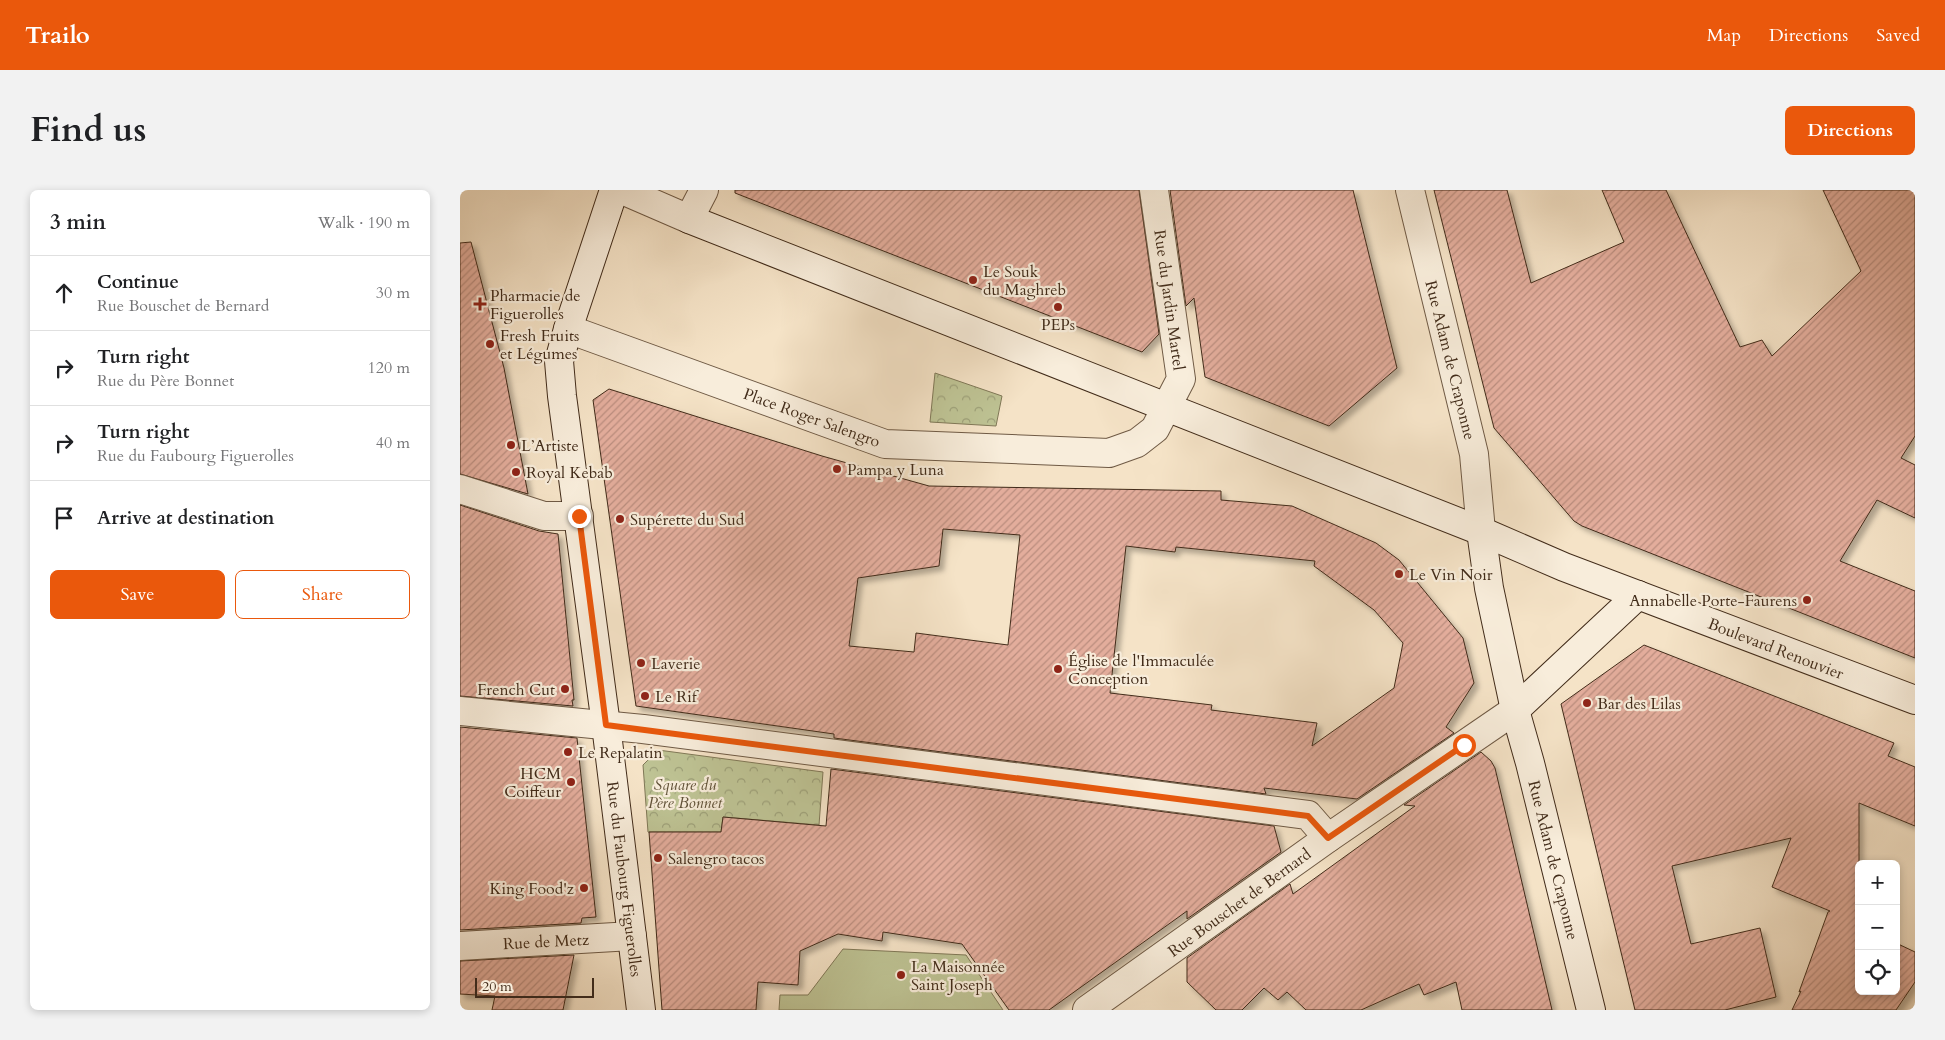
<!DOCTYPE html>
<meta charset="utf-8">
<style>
:root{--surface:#fff;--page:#f2f2f2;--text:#202124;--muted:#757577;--line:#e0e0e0;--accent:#ea580c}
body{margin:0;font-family:Cardo,serif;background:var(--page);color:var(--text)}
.controls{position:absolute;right:15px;bottom:15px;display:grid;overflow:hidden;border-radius:8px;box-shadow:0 2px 8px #0003}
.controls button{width:45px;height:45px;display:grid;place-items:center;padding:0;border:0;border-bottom:1px solid var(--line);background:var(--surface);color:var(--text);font:25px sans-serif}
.scale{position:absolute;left:15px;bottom:12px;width:119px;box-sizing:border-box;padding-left:5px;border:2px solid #422c1a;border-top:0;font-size:14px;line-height:18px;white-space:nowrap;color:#422c1a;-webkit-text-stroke:4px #f8eddb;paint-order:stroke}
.stop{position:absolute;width:15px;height:15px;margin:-11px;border:4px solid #ea580c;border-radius:50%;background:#fff}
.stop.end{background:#ea580c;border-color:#fff;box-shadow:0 1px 5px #0008}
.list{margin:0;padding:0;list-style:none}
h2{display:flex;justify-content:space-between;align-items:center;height:65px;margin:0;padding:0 20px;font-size:21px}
h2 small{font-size:16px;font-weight:400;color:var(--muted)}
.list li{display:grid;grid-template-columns:32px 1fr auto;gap:15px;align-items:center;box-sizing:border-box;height:75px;padding:0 20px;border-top:1px solid var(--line)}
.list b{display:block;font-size:19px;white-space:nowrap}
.list p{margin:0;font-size:16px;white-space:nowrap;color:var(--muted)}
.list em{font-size:16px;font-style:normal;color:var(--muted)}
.actions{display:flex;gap:10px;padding:15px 20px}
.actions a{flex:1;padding:11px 0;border:1px solid var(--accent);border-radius:8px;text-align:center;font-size:18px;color:var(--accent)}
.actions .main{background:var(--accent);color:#fff}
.icon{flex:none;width:28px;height:28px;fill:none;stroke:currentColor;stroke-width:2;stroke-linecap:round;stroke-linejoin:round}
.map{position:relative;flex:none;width:1455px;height:820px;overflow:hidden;border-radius:8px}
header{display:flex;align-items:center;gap:30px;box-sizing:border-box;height:70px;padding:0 25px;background:var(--accent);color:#fff}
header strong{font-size:24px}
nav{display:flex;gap:28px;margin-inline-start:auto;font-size:18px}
.intro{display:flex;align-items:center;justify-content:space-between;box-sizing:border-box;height:120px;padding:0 30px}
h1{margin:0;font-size:35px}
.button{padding:12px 22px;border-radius:8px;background:var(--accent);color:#fff;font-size:18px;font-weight:700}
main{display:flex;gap:30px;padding:0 30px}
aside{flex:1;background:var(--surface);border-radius:8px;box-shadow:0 2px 8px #0003}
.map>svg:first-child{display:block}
.park{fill:url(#park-crowns);stroke:#807857}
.pitch{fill:#bec394;stroke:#807857}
.building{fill:url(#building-hatch);stroke:#422c1a;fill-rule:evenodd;filter:url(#shadow)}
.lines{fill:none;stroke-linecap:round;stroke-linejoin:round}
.street-casing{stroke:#6f5a45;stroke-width:30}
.secondary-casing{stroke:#422c1a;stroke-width:30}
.street{stroke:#f8eddb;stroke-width:28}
.secondary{stroke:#f8eddb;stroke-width:28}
.route{stroke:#ea580c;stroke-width:6}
.poi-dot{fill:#8f2418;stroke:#f8eddb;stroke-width:2}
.labels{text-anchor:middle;stroke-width:4.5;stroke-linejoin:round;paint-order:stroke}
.poi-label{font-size:16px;fill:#422c1a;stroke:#f8eddb;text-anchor:start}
.street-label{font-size:16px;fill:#422c1a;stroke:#f8eddb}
.park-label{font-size:16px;font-style:italic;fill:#615238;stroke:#f8eddb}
</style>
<header>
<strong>Trailo</strong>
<nav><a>Map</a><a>Directions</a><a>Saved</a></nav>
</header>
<div class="intro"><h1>Find us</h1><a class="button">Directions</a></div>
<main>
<aside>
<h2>3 min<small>Walk · 190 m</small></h2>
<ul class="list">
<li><svg class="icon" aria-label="ahead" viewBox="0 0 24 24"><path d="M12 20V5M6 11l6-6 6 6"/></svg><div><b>Continue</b><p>Rue Bouschet de Bernard</p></div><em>30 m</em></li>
<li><svg class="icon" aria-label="right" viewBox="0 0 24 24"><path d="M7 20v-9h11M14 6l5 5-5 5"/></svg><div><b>Turn right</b><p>Rue du Père Bonnet</p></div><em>120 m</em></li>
<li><svg class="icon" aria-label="right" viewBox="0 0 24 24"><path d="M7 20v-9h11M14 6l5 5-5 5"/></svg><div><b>Turn right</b><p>Rue du Faubourg Figuerolles</p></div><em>40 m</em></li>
<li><svg class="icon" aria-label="arrive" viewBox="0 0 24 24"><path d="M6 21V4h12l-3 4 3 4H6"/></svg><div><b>Arrive at destination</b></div></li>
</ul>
<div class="actions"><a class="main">Save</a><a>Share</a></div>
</aside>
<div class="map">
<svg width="1455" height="820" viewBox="0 0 1455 820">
<defs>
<pattern id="park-crowns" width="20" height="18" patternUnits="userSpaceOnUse" patternTransform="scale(1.25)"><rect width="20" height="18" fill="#bec394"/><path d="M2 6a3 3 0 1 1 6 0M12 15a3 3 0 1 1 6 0" fill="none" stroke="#9c9f78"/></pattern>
<pattern id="building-hatch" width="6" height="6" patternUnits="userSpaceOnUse" patternTransform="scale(1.25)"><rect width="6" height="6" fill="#e3ad9c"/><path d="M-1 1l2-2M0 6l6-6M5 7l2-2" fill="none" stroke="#ba8d7e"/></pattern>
<filter id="shadow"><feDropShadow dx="4.5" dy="4.5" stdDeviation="2.5" flood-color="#0004"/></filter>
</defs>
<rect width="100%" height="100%" fill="#f5e3c7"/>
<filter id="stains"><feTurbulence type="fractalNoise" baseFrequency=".004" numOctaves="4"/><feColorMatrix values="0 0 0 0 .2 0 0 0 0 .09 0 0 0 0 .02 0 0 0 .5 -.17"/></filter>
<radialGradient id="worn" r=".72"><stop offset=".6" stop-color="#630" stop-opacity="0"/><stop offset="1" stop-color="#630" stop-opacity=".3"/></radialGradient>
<!-- park -->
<g class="park">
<path d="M475 183 542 206 536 236 470 232Z"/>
<path d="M198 560 363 582 359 635 263 627 261 642H188L183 575Z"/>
</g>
<!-- pitch -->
<path class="pitch" d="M383 759 506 765 543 820H319L320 805H348Z"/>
<!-- building -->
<g class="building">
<path d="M275 0H679L699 144 682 162 275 3Z"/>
<path d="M710 0H893L937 178 869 236 745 187 734 108 726 116Z"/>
<path d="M974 0H1047L1071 93 1164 52 1142 0H1206L1280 157 1302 150 1312 166 1401 81 1363 0H1455V246L1441 268 1455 275V328L1417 310 1380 371 1455 401V468L1122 336 1114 331 1034 238Z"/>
<path d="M11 52 44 178 68 304 0 284V53Z"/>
<path d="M149 199 362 266 469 296 761 301V310L832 316 916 353 939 370 1003 448 1014 493 986 537 994 543 897 609 804 598 806 604 374 548V544L176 516 133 210ZM483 339 560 345 548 455 456 443 454 462 389 456 398 388 479 376ZM666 356 715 362 716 357 855 371 854 376 914 420 943 453 934 498 852 556 857 533 751 520 752 515 650 503Z"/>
<path d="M0 315 79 341 98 344 114 510H112L113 516 0 506Z"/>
<path d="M1184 455 1434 553 1428 566 1455 577V636L1399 613V801H1436V753L1455 762V792L1436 820H1332L1341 801 1339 802 1368 722 1370 721 1312 697 1331 648 1212 676 1231 754 1300 738 1316 807 1265 820H1175L1101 514Z"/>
<path d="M0 537 117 548 136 727 122 728 121 733 0 740Z"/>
<path d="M1021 562 1031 571 1035 578 1092 820H1002L996 792 964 805 959 794 901 820H846L827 802 818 810 804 798 782 820H756L727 792V768L830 694 833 704 955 616 944 615Z"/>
<path d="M371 579 814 636 821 662 727 729V721L589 820H549L502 754 423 742 422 751 378 744 340 761 338 795 298 792 296 820H202L189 642H261L263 627 366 636Z"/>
<path d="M114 765 103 820H32L35 806 0 804V771Z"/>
</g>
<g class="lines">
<defs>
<g id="street">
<path d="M162 0 229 29 244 0"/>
<path d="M950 0 1014 264 1021 341"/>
<path d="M108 139 425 254 649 263 677 253 695 239 721 189 694 0"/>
<path d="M0 299 84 326H119"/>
<path d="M0 521 183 539 848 625 868 648"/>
<path d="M0 756 172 746"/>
<path d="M627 820 868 648 1055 520"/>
</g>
<g id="secondary">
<path d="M154 0 108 139 99 171 102 206 146 535 181 820"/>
<path d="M229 29 1021 341 1104 377 1455 510"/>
<path d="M1021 341 1029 398 1055 520 1070 573 1131 820"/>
<path d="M1055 520 1178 405"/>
</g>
</defs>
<!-- street casing -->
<use href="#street" class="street-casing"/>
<!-- secondary casing -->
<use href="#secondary" class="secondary-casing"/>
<!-- street -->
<use href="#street" class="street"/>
<!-- secondary -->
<use href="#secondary" class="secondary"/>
</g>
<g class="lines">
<!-- route -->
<path class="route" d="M119 326 146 535 848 626 868 648 1004 555"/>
</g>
<!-- markers -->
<g class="poi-dot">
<circle cx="513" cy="90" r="5"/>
<path d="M17.5 106.5h5v5h5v5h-5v5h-5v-5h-5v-5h5z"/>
<circle cx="598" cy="117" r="5"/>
<circle cx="30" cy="154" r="5"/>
<circle cx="51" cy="255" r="5"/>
<circle cx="377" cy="279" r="5"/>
<circle cx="56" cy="282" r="5"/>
<circle cx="160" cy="329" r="5"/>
<circle cx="939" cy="384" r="5"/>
<circle cx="1347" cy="410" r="5"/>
<circle cx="181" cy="473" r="5"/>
<circle cx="598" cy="479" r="5"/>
<circle cx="105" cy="499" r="5"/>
<circle cx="185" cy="506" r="5"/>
<circle cx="1127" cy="513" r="5"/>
<circle cx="108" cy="562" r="5"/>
<circle cx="111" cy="592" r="5"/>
<circle cx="198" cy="668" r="5"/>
<circle cx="124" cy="698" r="5"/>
<circle cx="441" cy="785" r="5"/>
</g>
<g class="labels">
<!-- poi labels -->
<g class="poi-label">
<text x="523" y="87">Le Souk<tspan x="523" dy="18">du Maghreb</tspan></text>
<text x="30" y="111">Pharmacie de<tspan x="30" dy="18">Figuerolles</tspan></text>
<text x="598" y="140" text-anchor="middle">PEPs</text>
<text x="40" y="151">Fresh Fruits<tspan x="40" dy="18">et Légumes</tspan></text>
<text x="61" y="261">L’Artiste</text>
<text x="387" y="285">Pampa y Luna</text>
<text x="66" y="288">Royal Kebab</text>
<text x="170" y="335">Supérette du Sud</text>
<text x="949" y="390">Le Vin Noir</text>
<text x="1337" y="416" text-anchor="end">Annabelle Porte-Faurens</text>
<text x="608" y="476">Église de l'Immaculée<tspan x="608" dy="18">Conception</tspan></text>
<text x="191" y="479">Laverie</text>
<text x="95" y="505" text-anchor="end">French Cut</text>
<text x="195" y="512">Le Rif</text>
<text x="1137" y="519">Bar des Lilas</text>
<text x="118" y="568">Le Repalatin</text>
<text x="101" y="589" text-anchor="end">HCM<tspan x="101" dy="18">Coiffeur</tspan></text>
<text x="208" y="674">Salengro tacos</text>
<text x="114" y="704" text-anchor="end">King Food'z</text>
<text x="451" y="782">La Maisonnée<tspan x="451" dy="18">Saint Joseph</tspan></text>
</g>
<!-- street labels -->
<g class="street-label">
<text transform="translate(710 110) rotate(82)" y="6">Rue du Jardin Martel</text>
<text transform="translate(991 170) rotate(76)" y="6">Rue Adam de Craponne</text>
<text transform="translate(352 227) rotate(20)" y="6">Place Roger Salengro</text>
<text transform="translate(1316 458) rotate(21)" y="6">Boulevard Renouvier</text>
<text transform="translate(1094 670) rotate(76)" y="6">Rue Adam de Craponne</text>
<text transform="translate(165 689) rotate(83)" y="6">Rue du Faubourg Figuerolles</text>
<text transform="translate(779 712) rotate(-36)" y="6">Rue Bouschet de Bernard</text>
<text transform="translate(86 751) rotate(-3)" y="6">Rue de Metz</text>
</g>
<!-- park labels -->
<g class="park-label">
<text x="225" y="600">Square du<tspan x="225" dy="18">Père Bonnet</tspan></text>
</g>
</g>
<rect width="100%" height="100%" filter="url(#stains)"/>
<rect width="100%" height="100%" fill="url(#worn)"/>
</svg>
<div class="controls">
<button>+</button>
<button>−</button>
<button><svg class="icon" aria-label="locate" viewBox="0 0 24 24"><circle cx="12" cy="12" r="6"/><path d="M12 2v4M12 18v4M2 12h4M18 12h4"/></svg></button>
</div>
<div class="scale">20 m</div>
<div class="stop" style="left:1004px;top:555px"></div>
<div class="stop end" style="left:119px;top:326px"></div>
</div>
</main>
